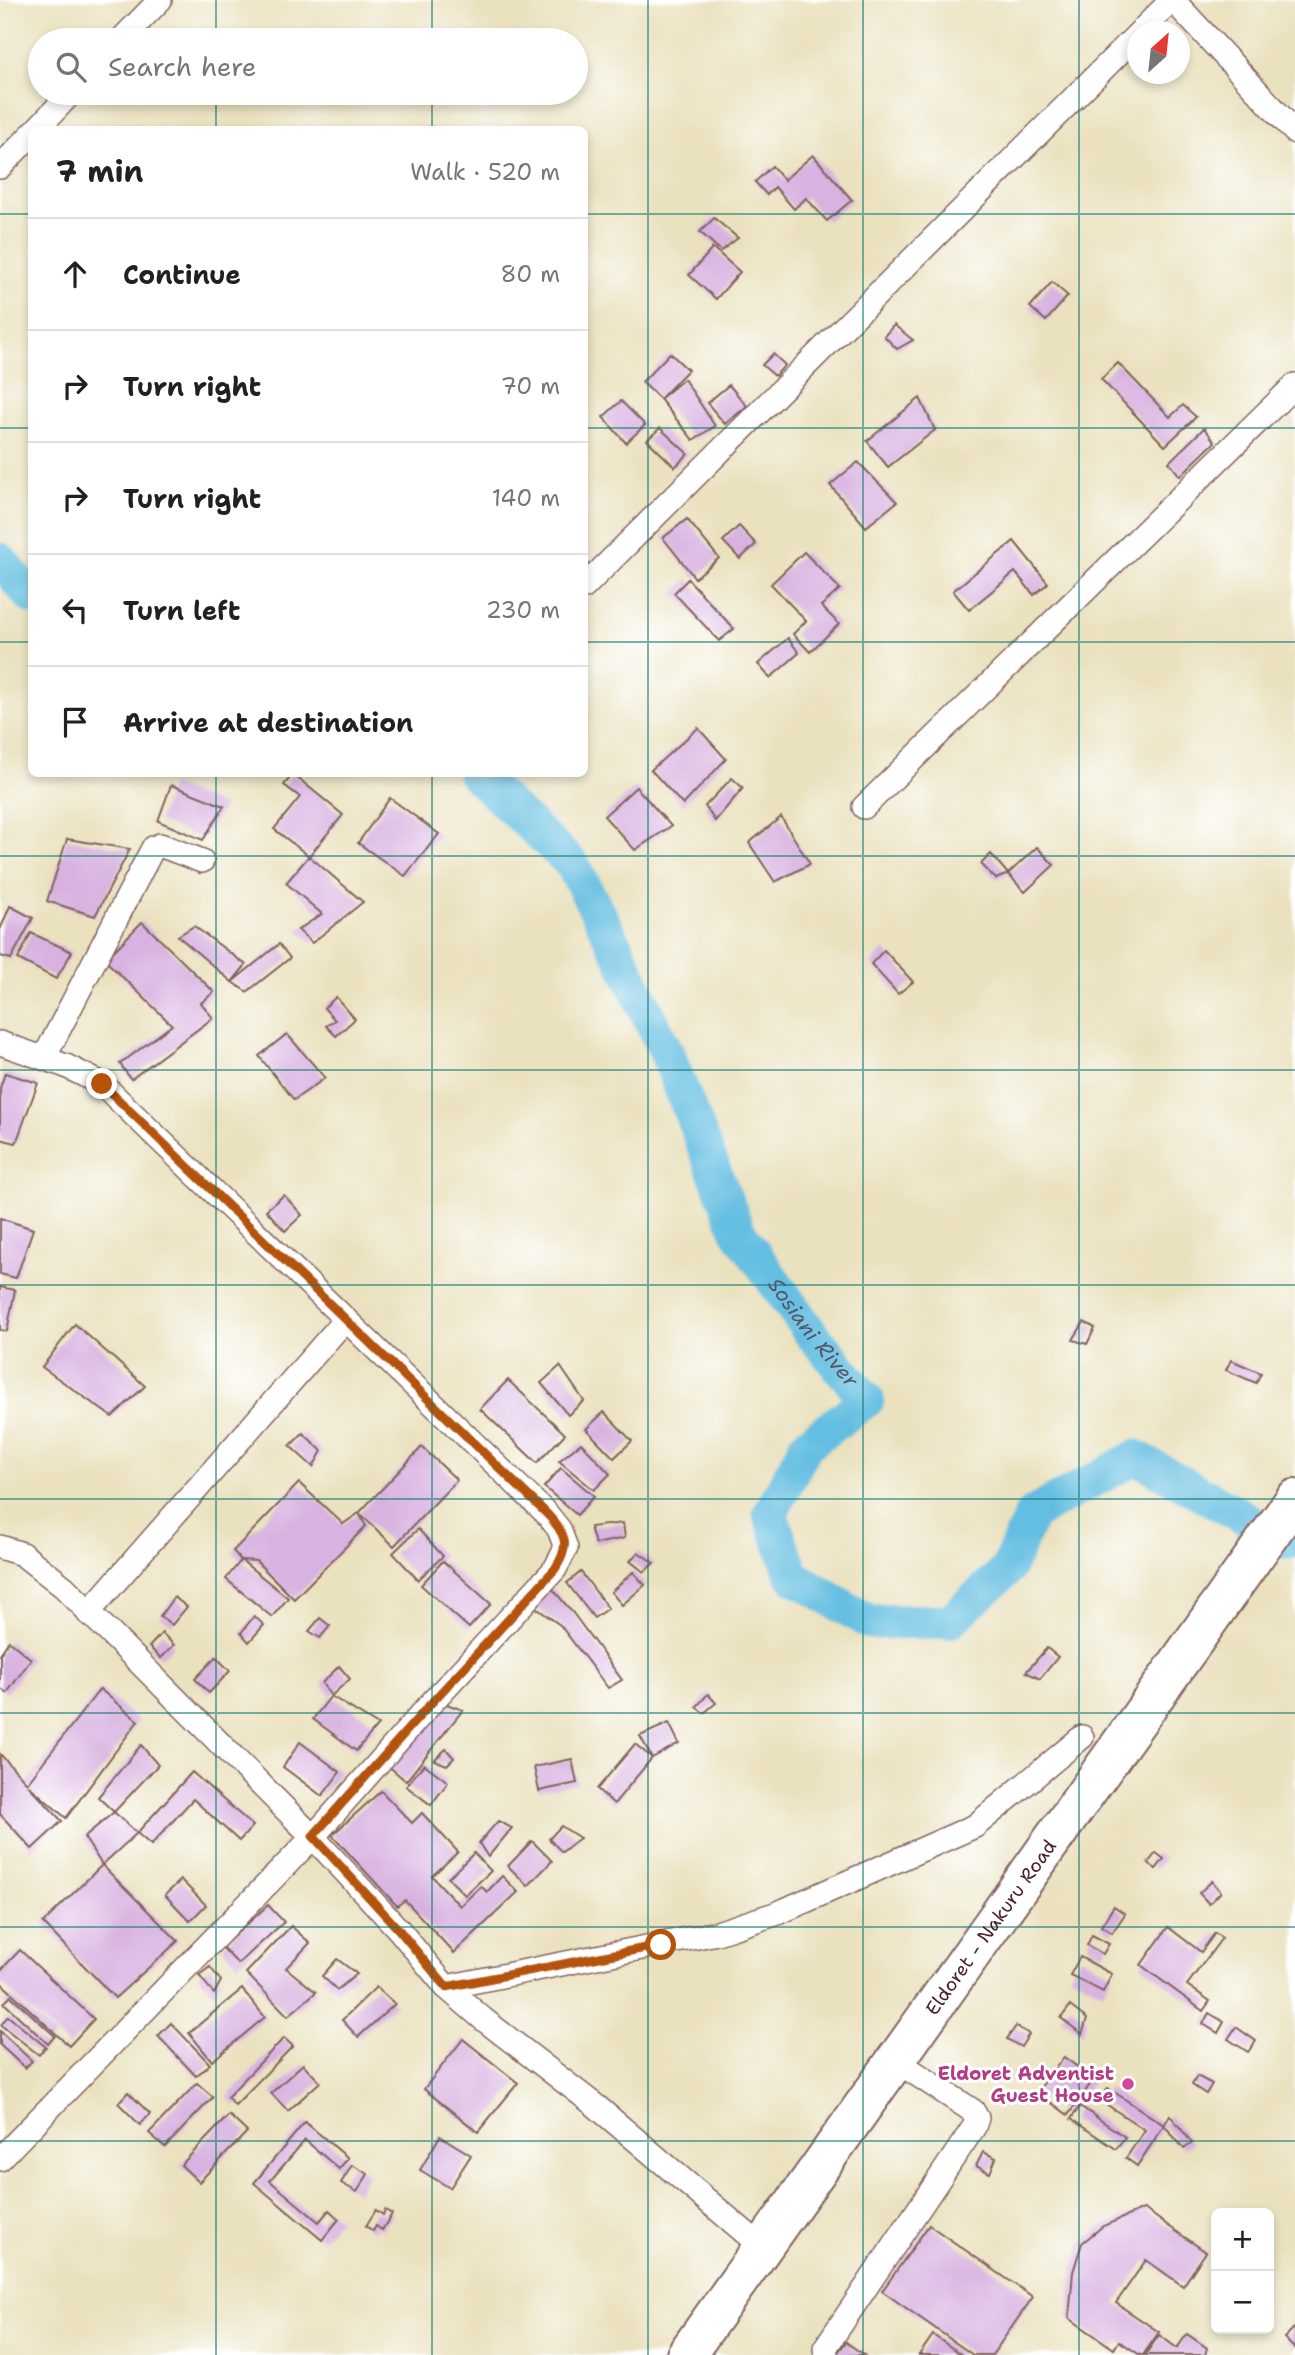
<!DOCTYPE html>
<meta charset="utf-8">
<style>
:root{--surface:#fff;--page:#f6f6f6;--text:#202124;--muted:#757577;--line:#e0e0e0}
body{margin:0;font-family:"Shantell Sans",sans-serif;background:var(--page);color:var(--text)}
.controls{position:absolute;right:21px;bottom:21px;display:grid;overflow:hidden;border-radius:10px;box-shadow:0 4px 10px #0003}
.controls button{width:63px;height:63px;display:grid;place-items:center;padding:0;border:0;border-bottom:2px solid var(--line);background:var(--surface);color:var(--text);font:35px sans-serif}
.compass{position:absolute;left:1127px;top:21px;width:63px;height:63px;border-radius:50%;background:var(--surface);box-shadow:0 4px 10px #0003;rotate:27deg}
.stop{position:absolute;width:21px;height:21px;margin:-16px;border:5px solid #b45309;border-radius:50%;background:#fff}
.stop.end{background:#b45309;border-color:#fff;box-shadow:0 2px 7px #0008}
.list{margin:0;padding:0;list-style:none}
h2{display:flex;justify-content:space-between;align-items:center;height:91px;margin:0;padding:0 28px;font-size:30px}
h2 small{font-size:23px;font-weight:400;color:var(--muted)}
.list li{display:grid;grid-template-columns:46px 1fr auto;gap:21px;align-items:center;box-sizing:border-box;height:112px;padding:0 28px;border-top:2px solid var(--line)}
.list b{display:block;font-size:26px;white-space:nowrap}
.list em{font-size:23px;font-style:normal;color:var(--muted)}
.icon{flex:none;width:38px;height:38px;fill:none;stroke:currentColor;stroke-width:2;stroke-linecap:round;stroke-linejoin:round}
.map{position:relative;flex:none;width:1295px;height:2355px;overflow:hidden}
.search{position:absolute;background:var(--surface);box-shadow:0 4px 10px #0003;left:28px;top:28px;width:560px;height:77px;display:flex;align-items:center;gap:18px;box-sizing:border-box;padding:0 24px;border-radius:38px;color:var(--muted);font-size:26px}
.panel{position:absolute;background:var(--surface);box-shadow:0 4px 10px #0003;left:28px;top:126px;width:560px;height:651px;border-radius:10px}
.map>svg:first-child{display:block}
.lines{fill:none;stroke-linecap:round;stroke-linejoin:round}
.river{stroke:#63bee1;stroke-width:35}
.building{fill:#d8b2e0}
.street-casing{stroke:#82635e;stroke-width:26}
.highway-casing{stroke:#82635e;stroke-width:42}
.street{stroke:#fff;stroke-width:23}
.highway{stroke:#fff;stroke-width:38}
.route{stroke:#b45309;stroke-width:9}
.grid{fill:none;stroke:#0f766e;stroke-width:2;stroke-opacity:0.55}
.hotel-dot{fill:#d1479c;stroke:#fff;stroke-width:2.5}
.labels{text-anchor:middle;stroke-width:6;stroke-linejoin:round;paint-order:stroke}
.street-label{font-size:19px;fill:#4a1f2b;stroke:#fff}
.hotel-label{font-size:19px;font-weight:bold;fill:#b23c85;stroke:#fff;text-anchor:end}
.water-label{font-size:21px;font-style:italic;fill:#53576b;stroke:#fff}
</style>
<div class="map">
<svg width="1295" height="2355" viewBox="0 0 1295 2355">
<rect width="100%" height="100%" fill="#fff"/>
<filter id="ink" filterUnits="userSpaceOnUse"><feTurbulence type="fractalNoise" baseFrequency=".0143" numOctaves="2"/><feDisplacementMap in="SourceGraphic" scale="14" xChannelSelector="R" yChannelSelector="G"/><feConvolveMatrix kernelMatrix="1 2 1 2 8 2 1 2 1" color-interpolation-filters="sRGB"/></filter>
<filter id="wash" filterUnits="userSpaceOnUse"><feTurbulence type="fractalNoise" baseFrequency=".00686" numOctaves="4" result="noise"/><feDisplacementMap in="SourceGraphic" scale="28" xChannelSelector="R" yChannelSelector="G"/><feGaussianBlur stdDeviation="1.57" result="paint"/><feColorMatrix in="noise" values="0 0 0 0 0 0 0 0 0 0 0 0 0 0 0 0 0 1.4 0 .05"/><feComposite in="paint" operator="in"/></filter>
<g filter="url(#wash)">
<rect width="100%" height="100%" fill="#eae1be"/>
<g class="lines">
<!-- river -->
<g class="river">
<path d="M0 560 32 597"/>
<path id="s1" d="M475 774 572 864 619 953 669 1058 738 1231 810 1332 867 1400 806 1445 770 1514 793 1576 869 1622 950 1621 1007 1570 1032 1514 1136 1457 1288 1542 1295 1539"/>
</g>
</g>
<g id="blocks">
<!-- building -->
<g class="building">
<path d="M813 155 852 200 827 221 806 198 794 209 775 187 767 195 755 182 772 166 784 180Z"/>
<path d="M714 218 738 238 721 251 700 232Z"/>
<path d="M713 248 740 272 716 299 689 275Z"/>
<path d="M1052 282 1068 296 1046 321 1030 307Z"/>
<path d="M894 325 913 340 897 349 884 336Z"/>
<path d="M670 353 688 370 660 399 684 379 715 426 693 440 660 399 642 382Z"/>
<path d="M773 354 785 365 775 376 762 365Z"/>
<path d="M1118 363 1170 417 1183 405 1196 417 1165 446 1101 379Z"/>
<path d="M729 385 747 406 725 424 707 403Z"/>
<path d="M920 398 935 430 888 467 867 441Z"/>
<path d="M621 401 645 425 626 443 603 417Z"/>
<path d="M660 428 688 454 675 467 647 440Z"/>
<path d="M1204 428 1215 442 1180 476 1169 462Z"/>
<path d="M858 462 897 502 866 527 830 485Z"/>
<path d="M687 519 719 558 695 578 663 538Z"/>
<path d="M739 526 756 544 740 559 723 541Z"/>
<path d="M1014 541 1048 583 1034 595 1015 572 969 610 953 591Z"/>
<path d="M804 552 840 589 821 606 839 624 810 652 793 634 806 621 771 584Z"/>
<path d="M688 579 734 629 719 641 674 593Z"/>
<path d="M788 638 799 653 770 678 758 664Z"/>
<path d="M698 728 726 759 683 805 651 770Z"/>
<path d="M293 774 343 815 309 856 274 829 300 797 284 785Z"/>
<path d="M732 778 743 788 715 821 705 806Z"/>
<path d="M171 785 224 806 203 840 158 821Z"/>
<path d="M636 787 671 826 635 850 604 816Z"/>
<path d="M390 798 439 834 405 876 358 843Z"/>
<path d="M781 817 810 864 775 882 749 843Z"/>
<path d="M67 839 130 849 95 916 47 901Z"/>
<path d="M1037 847 1054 865 1025 892 1008 874 996 879 981 864 991 854 1008 874Z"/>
<path d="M309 856 363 902 312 943 298 930 322 914 286 883Z"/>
<path d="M10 906 33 918 11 959 0 956V930Z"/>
<path d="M142 922 214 992 201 1003 213 1018 131 1079 120 1064 172 1025 105 960Z"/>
<path d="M194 926 246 965 232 982 279 944 290 958 247 992 232 982 178 936Z"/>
<path d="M31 933 72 952 56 979 18 959Z"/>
<path d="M884 950 913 982 898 994 871 964Z"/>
<path d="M336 997 355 1019 336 1036 326 1026 335 1020 324 1008Z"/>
<path d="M287 1034 325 1078 294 1100 259 1056Z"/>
<path d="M5 1073 38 1083 16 1143 0 1139V1088Z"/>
<path d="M284 1195 302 1215 285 1231 266 1210Z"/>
<path d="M0 1218 33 1229 16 1278 0 1274Z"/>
<path d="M0 1287 15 1290 7 1331 0 1330Z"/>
<path d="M1084 1322 1095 1328 1087 1344 1073 1340Z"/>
<path d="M75 1324 145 1386 112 1417 42 1367Z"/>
<path d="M1231 1360 1261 1373 1256 1383 1226 1370Z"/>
<path d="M560 1366 584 1401 568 1415 541 1383Z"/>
<path d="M508 1380 565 1434 537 1463 480 1409Z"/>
<path d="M604 1412 632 1441 614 1458 586 1429Z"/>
<path d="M303 1433 322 1451 313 1467 290 1446Z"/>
<path d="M581 1443 610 1474 594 1490 559 1461Z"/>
<path d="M422 1447 457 1480 394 1546 359 1513 366 1526 294 1599 256 1561 241 1560 288 1598 272 1617 226 1579 241 1560 233 1551 299 1483 343 1524 359 1513Z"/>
<path d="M561 1468 594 1496 577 1515 544 1487Z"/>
<path d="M623 1523 625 1538 595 1544 590 1527Z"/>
<path d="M418 1529 443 1556 418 1580 393 1553Z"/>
<path d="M638 1552 654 1563 644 1572 630 1561Z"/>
<path d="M443 1561 491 1604 469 1628 421 1585Z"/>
<path d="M581 1572 608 1608 594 1618 567 1583Z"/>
<path d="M633 1572 645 1585 622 1605 611 1592Z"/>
<path d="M551 1587 573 1613 622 1680 608 1688 560 1625 535 1607Z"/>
<path d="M174 1597 187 1607 172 1625 160 1616Z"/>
<path d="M254 1616 264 1625 249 1642 241 1633Z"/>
<path d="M320 1618 330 1626 320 1638 309 1631Z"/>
<path d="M162 1633 174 1645 161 1658 149 1647Z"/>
<path d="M9 1641 31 1659 7 1693 0 1688V1654Z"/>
<path d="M1047 1648 1058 1657 1040 1679 1026 1672Z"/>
<path d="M216 1657 230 1671 209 1693 195 1679Z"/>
<path d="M339 1666 350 1679 331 1696 322 1683Z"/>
<path d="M100 1689 138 1721 66 1818 28 1785 62 1821 32 1849 0 1814V1754L27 1783Z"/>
<path d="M708 1694 716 1703 704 1713 696 1707Z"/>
<path d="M331 1696 378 1725 356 1751 313 1719Z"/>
<path d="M441 1702 463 1710 406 1781 386 1764Z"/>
<path d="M669 1723 679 1743 652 1758 640 1736Z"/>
<path d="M300 1742 340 1772 322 1796 283 1767Z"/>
<path d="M635 1744 652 1758 614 1804 597 1789Z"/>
<path d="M141 1745 158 1765 114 1812 98 1797Z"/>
<path d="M446 1749 454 1758 447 1765 434 1760Z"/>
<path d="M572 1759 577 1783 539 1791 534 1767Z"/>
<path d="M424 1764 448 1782 431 1805 406 1786Z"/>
<path d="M192 1772 253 1826 239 1841 193 1799 151 1845 137 1833 102 1865 84 1837 114 1812 137 1833Z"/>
<path d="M381 1791 412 1823 422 1813 458 1852 432 1876 460 1906 481 1886 487 1892 502 1876 518 1892 454 1953 405 1900 397 1906 332 1835Z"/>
<path d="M498 1821 512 1828 488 1857 479 1843Z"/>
<path d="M561 1826 580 1838 562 1852 549 1839Z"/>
<path d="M532 1841 552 1861 528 1886 508 1866Z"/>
<path d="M474 1853 491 1871 465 1895 448 1878Z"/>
<path d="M1156 1853 1164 1859 1156 1869 1148 1863Z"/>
<path d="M102 1865 178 1941 115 1998 43 1923Z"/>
<path d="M181 1880 206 1905 190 1921 165 1895Z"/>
<path d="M1212 1881 1221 1892 1209 1904 1199 1893Z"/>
<path d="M268 1905 284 1922 238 1964 222 1947Z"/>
<path d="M1114 1906 1125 1914 1112 1933 1101 1926Z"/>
<path d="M291 1926 310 1943 286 1968 316 1992 288 2016 246 1973Z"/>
<path d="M1168 1927 1201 1952 1215 1933 1222 1938 1187 1985 1210 2001 1203 2011 1141 1965Z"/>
<path d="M1092 1935 1109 1944 1103 1954 1087 1945Z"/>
<path d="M20 1950 94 2019 69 2046 0 1982V1971Z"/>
<path d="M1080 1957 1112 1974 1103 1992 1070 1975Z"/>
<path d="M337 1959 357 1974 337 1990 322 1976Z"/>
<path d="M210 1967 221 1981 214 1994 199 1975Z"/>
<path d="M376 1987 395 2004 358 2037 342 2020Z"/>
<path d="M242 1989 265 2017 212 2061 189 2033Z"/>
<path d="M11 1996 55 2036 48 2044 4 2003Z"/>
<path d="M1070 2006 1087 2019 1082 2034 1061 2018Z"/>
<path d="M1209 2013 1224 2022 1218 2033 1203 2024Z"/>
<path d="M8 2016 46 2047 39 2055 1 2025Z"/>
<path d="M171 2023 210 2064 196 2076 158 2036Z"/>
<path d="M1016 2026 1029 2034 1021 2047 1007 2039Z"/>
<path d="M1236 2027 1256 2041 1248 2052 1228 2039Z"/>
<path d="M0 2031 32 2061 25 2068 0 2045Z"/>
<path d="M284 2038 293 2046 235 2105 227 2097Z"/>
<path d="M463 2039 518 2083 478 2132 424 2089Z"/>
<path d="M1064 2057 1094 2079 1068 2115 1037 2092Z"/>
<path d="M303 2064 320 2082 288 2111 271 2093Z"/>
<path d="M1197 2076 1212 2084 1206 2094 1192 2085Z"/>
<path d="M197 2083 213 2097 165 2147 149 2133Z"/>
<path d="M1108 2088 1164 2125 1170 2115 1192 2143 1184 2149 1164 2125 1137 2166 1126 2158 1145 2130 1100 2100Z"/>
<path d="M128 2092 150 2114 140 2125 118 2103Z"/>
<path d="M1080 2106 1125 2137 1116 2149 1071 2119Z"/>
<path d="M229 2115 247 2132 199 2182 181 2165Z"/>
<path d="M305 2122 348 2158 339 2169 305 2140 270 2181 319 2222 329 2210 339 2219 322 2240 254 2183Z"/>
<path d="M440 2136 471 2155 450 2188 420 2170Z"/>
<path d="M983 2152 996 2158 990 2173 976 2166Z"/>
<path d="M352 2165 368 2174 357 2192 341 2183Z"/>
<path d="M1144 2209 1206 2252 1183 2286 1146 2260 1116 2303 1159 2332 1143 2355H1140L1119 2341 1114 2349 1069 2318 1073 2272 1082 2243 1103 2226Z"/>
<path d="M376 2210 383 2215 385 2210 392 2214 382 2230 376 2226 373 2231 366 2226Z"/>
<path d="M929 2225 1033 2297 992 2355H973L882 2291Z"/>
<path d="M1294 2328 1295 2329V2349L1284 2338Z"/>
<path d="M1187 2334 1207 2348 1205 2355H1145L1159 2335 1177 2348Z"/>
<path d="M933 2335 962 2355H919Z"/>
<path d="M846 2342 864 2355H836Z"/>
</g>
</g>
</g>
<g filter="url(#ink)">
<use href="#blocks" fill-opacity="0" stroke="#82635e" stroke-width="2"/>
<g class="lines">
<defs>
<g id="street">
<path d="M1173 0 1295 132"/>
<path d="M1140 32 1172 0"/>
<path d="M121 40 160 0"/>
<path d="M36 130 71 93"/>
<path d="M0 167 32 134"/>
<path d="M584 587 1138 34"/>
<path d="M864 807 1295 385"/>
<path d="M0 1043 66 1066 102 1084 547 1514 559 1529 566 1548 555 1569 433 1701 313 1837 0 2159"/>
<path d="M44 1058 153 848 160 845 202 861"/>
<path d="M0 1547 22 1554 64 1587 110 1633 313 1837 399 1930 446 1987 483 2019 596 2106 762 2247"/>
<path d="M88 1613 345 1320"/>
<path d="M446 1987 717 1933 778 1913 975 1826 1082 1737"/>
<path d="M826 2355 825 2348 974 2127 977 2118 973 2111 895 2060"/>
</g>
<g id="highway">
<path id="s2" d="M686 2355 1295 1499"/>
</g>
</defs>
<!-- street casing -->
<use href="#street" class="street-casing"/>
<!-- highway casing -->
<use href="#highway" class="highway-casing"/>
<!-- street -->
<use href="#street" class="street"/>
<!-- highway -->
<use href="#highway" class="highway"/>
</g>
</g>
<g class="lines" filter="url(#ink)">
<!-- route -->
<path class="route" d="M102 1084 547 1514C566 1534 571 1545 555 1569L433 1701 313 1836 399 1930 446 1987 661 1945"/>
</g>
<!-- grid -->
<path class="grid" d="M216 0V40M432 0V40M648 0V2355M863 0V2355M1079 0V2355M216 93V130M432 93V130M0 214H32M584 214H1295M0 428H32M584 428H1295M0 642H32M584 642H1295M216 774V2355M432 774V2355M0 856H1295M0 1070H1295M0 1285H1295M0 1499H1295M0 1713H1295M0 1927H1295M0 2141H1295"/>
<!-- markers -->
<circle class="hotel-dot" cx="1128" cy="2084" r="7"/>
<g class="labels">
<!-- street labels -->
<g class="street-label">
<text dy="7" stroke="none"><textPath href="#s2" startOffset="525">Eldoret - Nakuru Road</textPath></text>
</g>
<!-- hotel labels -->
<g class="hotel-label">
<text x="1114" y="2080">Eldoret Adventist<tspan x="1114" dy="22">Guest House</tspan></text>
</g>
<!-- water labels -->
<g class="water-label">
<text dy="7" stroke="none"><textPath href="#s1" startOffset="662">Sosiani River</textPath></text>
</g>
</g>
</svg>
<div class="controls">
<button>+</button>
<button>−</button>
</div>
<svg class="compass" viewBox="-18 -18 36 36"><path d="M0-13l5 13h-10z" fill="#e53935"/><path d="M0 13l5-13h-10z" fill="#757577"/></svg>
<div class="stop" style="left:661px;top:1945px"></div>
<div class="stop end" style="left:102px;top:1084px"></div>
<div class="search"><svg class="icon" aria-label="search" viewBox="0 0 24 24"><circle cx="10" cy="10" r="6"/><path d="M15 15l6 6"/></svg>Search here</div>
<section class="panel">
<h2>7 min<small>Walk · 520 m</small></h2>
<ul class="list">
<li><svg class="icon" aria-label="ahead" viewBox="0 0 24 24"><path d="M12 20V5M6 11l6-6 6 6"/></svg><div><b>Continue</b></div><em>80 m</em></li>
<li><svg class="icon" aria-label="right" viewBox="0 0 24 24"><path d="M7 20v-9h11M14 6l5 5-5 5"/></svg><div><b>Turn right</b></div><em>70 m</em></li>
<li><svg class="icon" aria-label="right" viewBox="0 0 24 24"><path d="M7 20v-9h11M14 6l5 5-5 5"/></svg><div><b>Turn right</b></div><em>140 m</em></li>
<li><svg class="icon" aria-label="left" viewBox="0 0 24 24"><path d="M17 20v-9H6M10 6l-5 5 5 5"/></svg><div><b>Turn left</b></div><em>230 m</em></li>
<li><svg class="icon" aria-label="arrive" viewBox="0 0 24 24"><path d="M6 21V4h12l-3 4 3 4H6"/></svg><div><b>Arrive at destination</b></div></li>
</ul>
</section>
</div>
